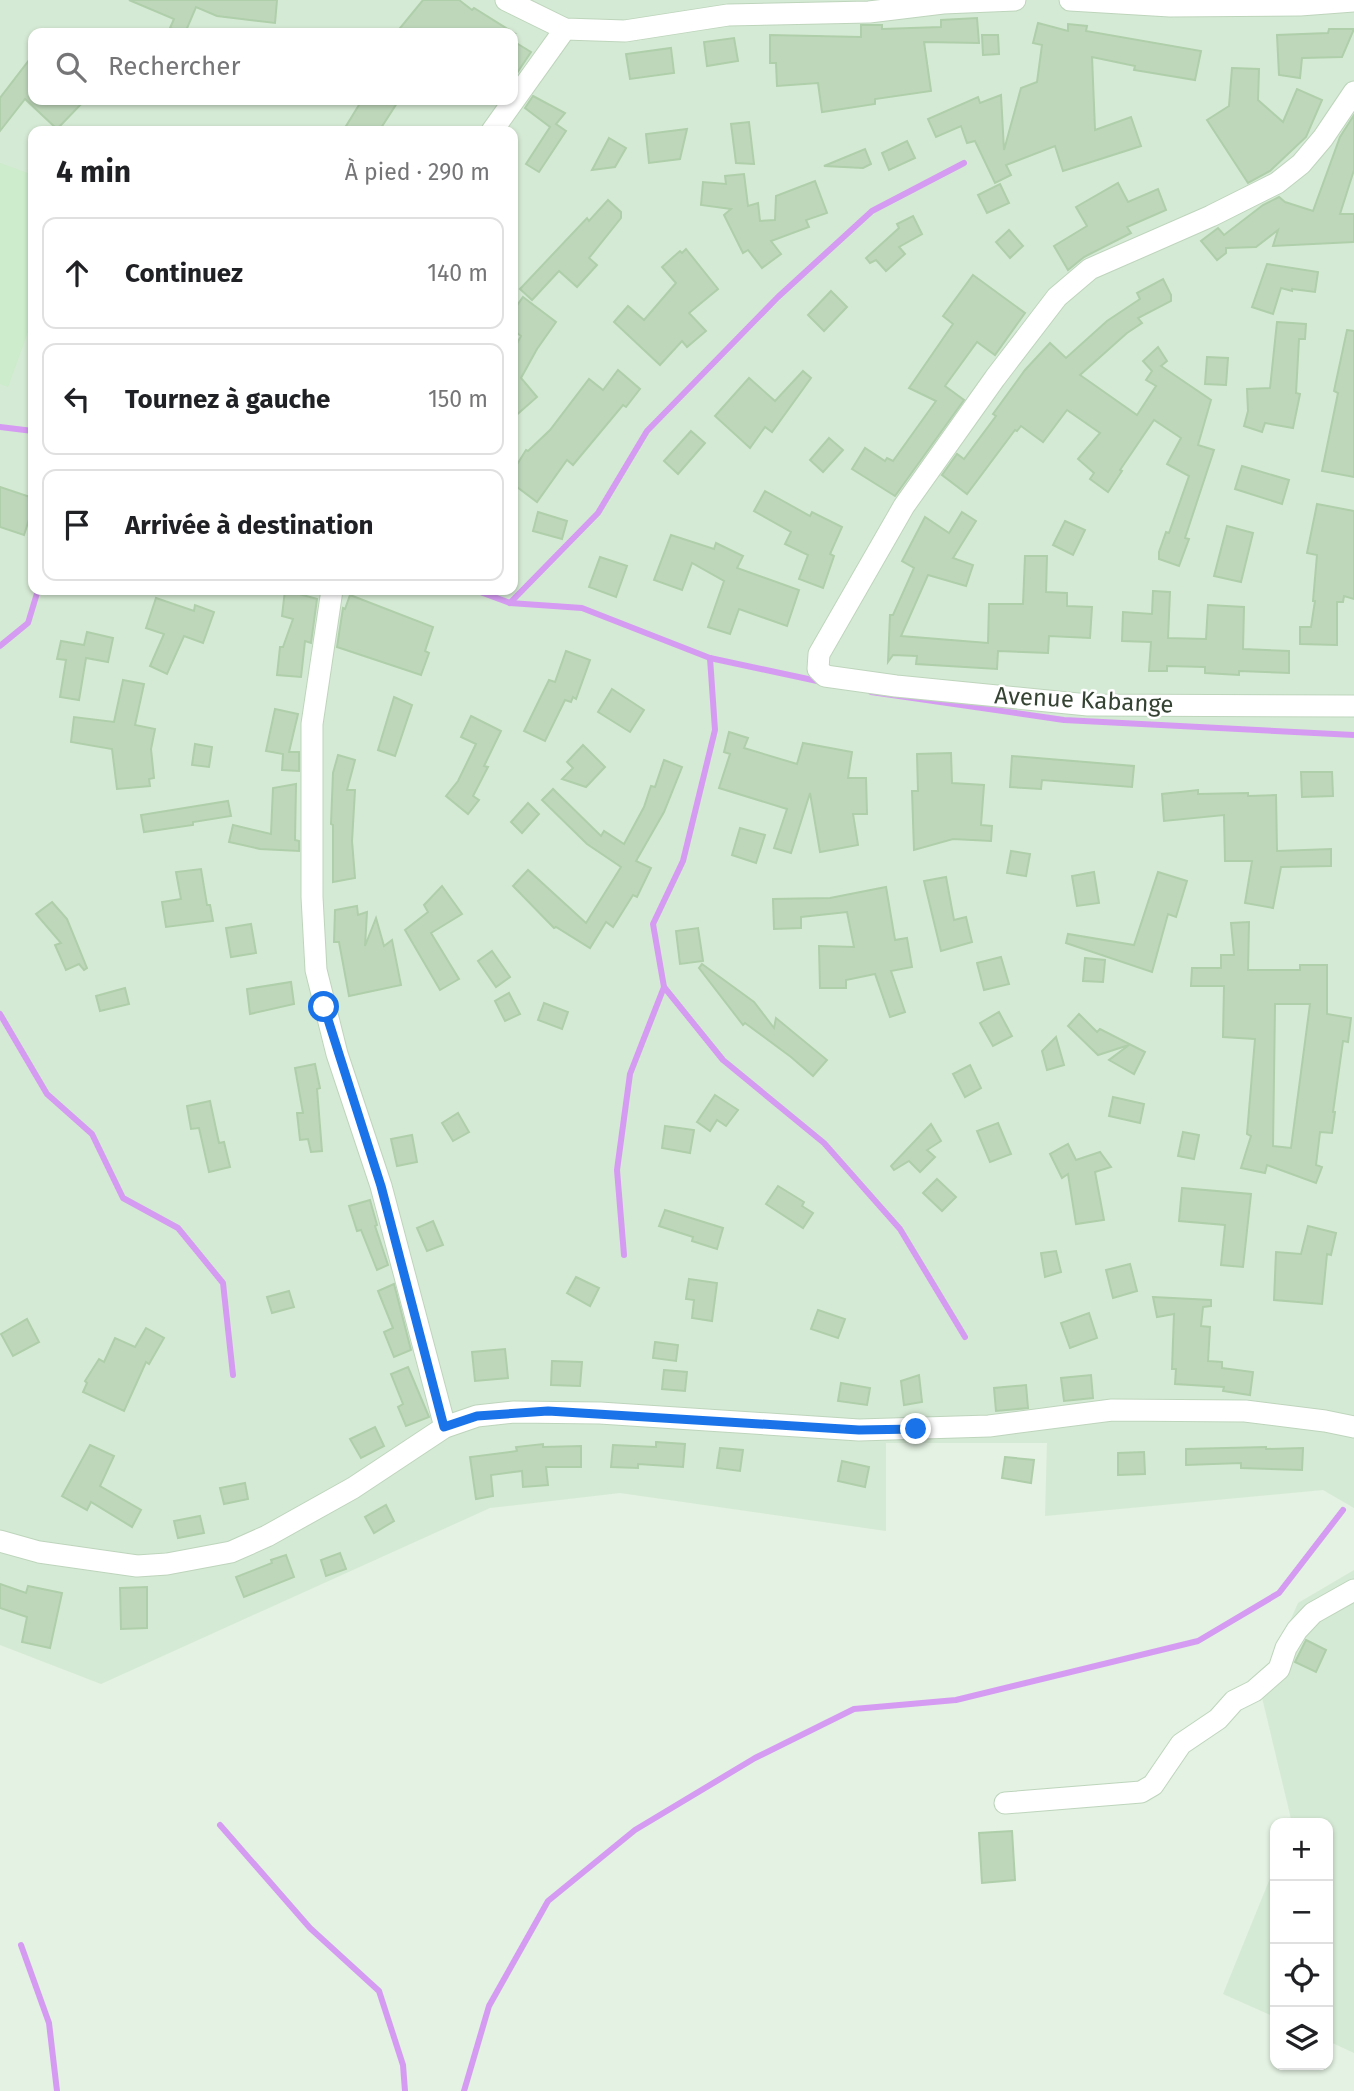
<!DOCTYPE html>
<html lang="fr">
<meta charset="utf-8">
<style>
:root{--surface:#fff;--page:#f2f2f2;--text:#202124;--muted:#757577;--line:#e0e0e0}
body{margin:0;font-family:"Fira Sans",sans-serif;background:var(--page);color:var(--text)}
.controls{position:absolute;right:21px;bottom:21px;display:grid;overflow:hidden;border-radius:14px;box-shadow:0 2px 5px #0004}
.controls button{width:63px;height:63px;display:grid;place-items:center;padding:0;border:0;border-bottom:2px solid var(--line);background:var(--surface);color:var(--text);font:35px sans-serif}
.stop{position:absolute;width:21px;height:21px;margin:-16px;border:5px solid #1a73e8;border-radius:50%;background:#fff}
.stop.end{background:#1a73e8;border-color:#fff;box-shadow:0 2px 7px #0008}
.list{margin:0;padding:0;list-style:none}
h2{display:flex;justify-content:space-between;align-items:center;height:91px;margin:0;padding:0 28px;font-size:30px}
h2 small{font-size:23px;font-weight:400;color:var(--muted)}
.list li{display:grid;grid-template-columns:46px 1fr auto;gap:21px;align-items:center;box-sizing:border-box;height:112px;margin:0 14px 14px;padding:0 14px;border:2px solid var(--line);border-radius:14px}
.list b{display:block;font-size:26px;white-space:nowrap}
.list em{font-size:23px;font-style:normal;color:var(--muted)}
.icon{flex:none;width:38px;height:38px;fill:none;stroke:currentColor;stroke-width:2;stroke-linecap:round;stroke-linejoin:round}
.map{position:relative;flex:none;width:1354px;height:2091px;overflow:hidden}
.search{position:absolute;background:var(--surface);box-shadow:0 2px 5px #0004;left:28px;top:28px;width:490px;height:77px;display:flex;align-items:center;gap:18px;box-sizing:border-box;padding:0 24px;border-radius:14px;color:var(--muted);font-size:26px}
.panel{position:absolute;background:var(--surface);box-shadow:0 2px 5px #0004;left:28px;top:126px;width:490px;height:469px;border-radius:14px}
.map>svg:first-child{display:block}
.residential{fill:#d5ead4;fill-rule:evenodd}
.education{fill:#cceccb}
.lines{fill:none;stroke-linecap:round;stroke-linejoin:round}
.stream{stroke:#d59bf2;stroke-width:6}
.building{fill:#bed7ba;stroke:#afceaa;stroke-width:2;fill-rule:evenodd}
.street-casing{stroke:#bed5bc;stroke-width:23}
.street{stroke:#fff;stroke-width:21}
.route{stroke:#1a73e8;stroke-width:9}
.labels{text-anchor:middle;stroke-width:5;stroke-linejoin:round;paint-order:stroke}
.street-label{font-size:24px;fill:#354333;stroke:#fff}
</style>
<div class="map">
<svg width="1354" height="2091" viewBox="0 0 1354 2091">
<rect width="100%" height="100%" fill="#e3f2e2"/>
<!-- residential -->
<g class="residential">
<path d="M0 0H1354V1508L1323 1490 1045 1516 1047 1443H886V1531L620 1493 490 1508 101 1684 0 1645ZM33 33H513V100H33ZM33 131H513V590H33Z"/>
<path d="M1354 1570V2053L1328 2041V1823H1292L1260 1689 1298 1603Z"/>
<path d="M1275 1866V2017L1223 1994Z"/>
</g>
<!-- education -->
<path class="education" d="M0 163 33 175V318L8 387 0 384Z"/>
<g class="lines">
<!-- stream -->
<g class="stream">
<path d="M0 427 33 431"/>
<path d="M475 590 510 603 582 608 710 658 822 682"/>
<path d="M510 603 598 513 647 431 778 297 872 211 964 163"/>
<path d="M0 646 28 623 38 590"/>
<path d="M710 658 715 730 683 861 653 924 664 987 723 1060 824 1143 900 1229 965 1337"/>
<path d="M871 692 1064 720 1354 735"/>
<path d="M0 1014 47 1094 92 1134 123 1198 178 1228 223 1283 233 1375"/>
<path d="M624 1255 617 1170 630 1074 664 987"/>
<path d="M220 1825 310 1928 379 1991 403 2065 405 2091"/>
<path d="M21 1945 49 2023 57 2091"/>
<path d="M464 2091 489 2006 548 1901 635 1830 755 1758 854 1709 956 1700 1198 1641 1279 1593 1343 1510"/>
</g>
</g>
<!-- building -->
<g class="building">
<path d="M129 0H277L275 23 217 16 196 7 185 33 170 28 174 19Z"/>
<path d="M423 0H459L472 10 474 8 514 33H396Z"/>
<path d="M977 18 979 43 924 42 931 91 875 99V104L822 112 818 83 777 86 776 63H770V35L861 37V25H882V29L941 27V20Z"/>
<path d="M1038 23 1068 31V24L1087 26 1086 31 1201 51 1195 80 1134 70 1135 66 1092 57 1095 130 1131 117 1141 146 1063 171 1055 146 1006 165 1011 175 995 183 975 141 967 143 961 126 936 137 928 119 978 97 980 103 1001 95 1004 150 1021 88 1037 82 1042 45 1033 43Z"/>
<path d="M1329 29H1354L1342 57 1302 58 1300 78 1279 75 1277 35 1328 33Z"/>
<path d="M982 35H998L999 54 983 55Z"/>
<path d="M734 38 738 61 707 66 704 42Z"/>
<path d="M513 41 531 52 513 79Z"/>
<path d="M671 48 674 73 630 79 626 54Z"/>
<path d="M33 55V100H85L57 129 25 99 0 131V98Z"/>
<path d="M1232 68 1259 69 1258 100 1283 122 1297 89 1322 100 1306 137 1270 171 1248 183 1207 120 1229 106Z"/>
<path d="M533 96 565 113 556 124 566 131 539 172 526 164 550 127 525 108Z"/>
<path d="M362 100H399L379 131H343Z"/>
<path d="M1354 115V170L1340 214H1354V242L1273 246 1278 230 1256 247 1226 248V253L1217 260 1201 241 1218 228 1224 235 1263 205 1279 197 1285 202 1313 211 1340 137Z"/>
<path d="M749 122 754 164 736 163 731 124Z"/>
<path d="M687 129 680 159 649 163 646 134Z"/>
<path d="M609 138 626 148 615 167 592 170Z"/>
<path d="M907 141 915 158 889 170 882 153Z"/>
<path d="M865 149 871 164 863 168 824 166Z"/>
<path d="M744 174 748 206 758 203 760 221 775 220 776 196 815 181 827 213 806 220 809 227 771 241 781 254 762 268 748 250 743 253 724 215 731 209 701 205 703 182 726 184 725 176Z"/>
<path d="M1118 183 1128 202 1158 189 1166 210 1127 227 1131 233 1084 257 1068 270 1054 246 1087 226 1076 207Z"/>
<path d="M1000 184 1009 203 987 213 978 195Z"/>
<path d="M608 200 621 212V218L589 258 597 265 577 287 559 271 532 300 520 289 587 218 589 221Z"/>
<path d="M913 216 922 234 899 247 905 254 886 271 876 260 870 263 866 258 899 228 897 224Z"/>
<path d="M1009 230 1023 246 1010 258 996 242Z"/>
<path d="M686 249 718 289 689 313 706 331 687 347 682 341 660 365 614 322 628 306 644 320 676 283 662 267 680 251 682 253Z"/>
<path d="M1267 264 1318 272 1315 292 1292 289V291L1281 288 1273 314 1252 307Z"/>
<path d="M973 275 1025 313 995 355 977 342 945 386 964 400 895 496 852 469 865 448 885 461 887 458 893 461 936 401 909 388 953 324 943 316Z"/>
<path d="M1163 279 1171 295V301L1138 318 1142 323 1127 333 1080 375 1137 415 1156 386 1146 380 1152 371 1143 361 1158 347 1167 361 1161 366 1211 400 1198 445 1214 450 1185 538 1189 539 1179 566 1159 559V552L1166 532 1169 533 1189 476 1167 464 1181 438 1154 420 1120 470 1122 471 1108 492 1090 479 1094 473 1078 459 1100 433 1067 410 1043 442 1021 426 1017 431 1015 430 967 494 942 475 957 454 964 459 996 416 993 414 1025 370 1050 343 1066 358 1107 321 1140 299 1137 293Z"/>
<path d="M831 291 847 307 824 331 808 315Z"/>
<path d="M523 297 556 322 537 349 521 378 537 397 513 418V351L521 336 513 330V311Z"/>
<path d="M1277 322 1306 324 1305 339H1299L1296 393 1300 394 1293 428 1265 423 1262 432 1244 426 1248 411 1247 389 1270 388Z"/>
<path d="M1347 330 1354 331V477L1322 471 1338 393 1334 391Z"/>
<path d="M1207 357 1228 358 1226 385 1205 384Z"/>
<path d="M618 370 640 389 626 407 623 405 573 465 567 460 537 502 513 484V471L526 450 528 451 550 430 589 379 603 390Z"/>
<path d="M803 371 811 378 772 432 765 427 750 448 715 416 749 378 775 401Z"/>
<path d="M691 431 705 443 678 474 664 461Z"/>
<path d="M829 438 843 450 823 472 810 460Z"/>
<path d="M1242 466 1289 480 1282 504 1235 489Z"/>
<path d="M0 487 33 498V507L24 535 0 527Z"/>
<path d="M765 491 810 516 812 512 842 527 830 554 834 556 823 588 799 579 808 555 785 544 791 532 754 511Z"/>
<path d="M1317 504 1354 511V599L1344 596 1343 602H1337V645L1300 644V627H1311L1315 601H1313L1317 555 1307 553Z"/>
<path d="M538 512 567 521 562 539 533 531Z"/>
<path d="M962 512 976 521 953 558 973 565 966 586 928 575 901 636 988 643 989 604H1023L1025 556H1047L1046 592 1067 593V606L1092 607 1090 638 1049 636 1048 653 998 651 997 669 916 664 917 656 893 655 888 662 890 615H893L914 568 902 561 925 517 949 533Z"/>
<path d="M1065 521 1085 530 1073 555 1053 545Z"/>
<path d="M1227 526 1253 533 1241 582 1214 576Z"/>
<path d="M671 535 714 549 716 543 743 556 737 568 799 590 787 626 739 609 730 634 708 627 724 581 692 563 682 590 654 580Z"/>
<path d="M600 557 627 566 616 597 589 587Z"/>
<path d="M285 590 317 599 311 643 305 641 301 677 277 675 280 647H283L293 619 282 616Z"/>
<path d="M1153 591 1170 592 1168 638 1206 639 1208 605 1244 607 1243 649 1289 651V673L1239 671V675L1205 673V667L1167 666V671H1149L1151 642 1122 641 1123 612 1152 614Z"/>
<path d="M350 595 433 627 425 651 429 653 421 675 337 647 343 608 345 609Z"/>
<path d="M156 598 194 611 195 605 214 612 203 643 184 636 167 674 150 666 164 634 146 628Z"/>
<path d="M87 632 113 638 108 662 86 658 79 700 60 697 66 660 57 659 61 641 84 645Z"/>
<path d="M566 651 590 660 576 699 573 697 571 702 565 700 545 741 524 731 549 680 555 682Z"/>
<path d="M123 680 144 684 135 725 155 729 151 749 154 778 149 779 150 786 117 789 112 749 71 742 74 717 114 722Z"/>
<path d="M612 689 644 710 630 732 598 712Z"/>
<path d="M394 697 412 705 395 756 378 750Z"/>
<path d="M275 709 298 714 289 752H299V771L282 770 283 754 266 751Z"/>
<path d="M471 716 501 731 484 766 488 767 473 796 479 800 468 814 446 796 458 781 476 744 461 737Z"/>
<path d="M729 732 748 738 744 748 797 764 803 743 852 752 848 778H866L867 814H853L858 845 820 852 810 793 791 853 774 848 787 809 719 788 730 754 724 752Z"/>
<path d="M195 744 212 747 209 767 192 765Z"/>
<path d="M583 745 605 767 586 787 562 779 573 768 567 762Z"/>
<path d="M951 753 952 783 984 785 981 825 992 826 991 841 953 839 914 850 912 791H918L917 754Z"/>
<path d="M338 755 355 760 347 790H355L352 841 355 878 333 882V825L331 824 333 773Z"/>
<path d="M1012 756 1134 766 1132 787 1042 780 1041 789 1010 787Z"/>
<path d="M664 760 682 767 664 812 636 861 651 868 637 897 633 895 613 927 606 922 590 948 556 927 554 928 513 886 528 870 586 923 621 867 587 844 542 800 553 789 601 836 604 831 624 844 644 807 651 786 655 787Z"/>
<path d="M1301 772H1332L1333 796 1302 797Z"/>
<path d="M296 784 295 840 299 841V851L260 849 229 842 233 825 271 834 273 788Z"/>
<path d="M1198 790V794L1248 793V796L1276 795 1277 851 1331 849V866L1281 867 1273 908 1245 903 1252 861H1225L1224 815 1164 821 1162 794Z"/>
<path d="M228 801 231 816 193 822V825L144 832 141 815Z"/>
<path d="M528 803 539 814 522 833 511 822Z"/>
<path d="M740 828 765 835 756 863 732 855Z"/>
<path d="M1011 851 1030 854 1026 876 1007 873Z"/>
<path d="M201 869 207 905H210L213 921 166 927 162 902 181 899 176 872Z"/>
<path d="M1094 872 1099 903 1077 906 1072 876Z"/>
<path d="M1158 872 1187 881 1176 917 1168 914 1152 972 1066 943 1068 934 1134 945Z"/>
<path d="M946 877 954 920 966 917 972 942 941 951 924 881Z"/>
<path d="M442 886 462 914 431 933 459 979 440 990 405 930 428 912 424 905Z"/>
<path d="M886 887 895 940 907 938 912 967 891 971 905 1012 890 1017 875 974 846 980V988H820L819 946 854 947 847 912 801 917V928L774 929 773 899 830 898Z"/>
<path d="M52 902 67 919 87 968 84 970 79 964 66 970 55 945 61 943 36 914Z"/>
<path d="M357 906 358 915 367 912 365 946 376 918 384 946 392 940 401 985 349 996 339 942H334L335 910Z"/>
<path d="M1249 922 1248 970H1300V965H1327V1014L1351 1018 1348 1042 1343 1041 1333 1112H1335L1332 1133 1320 1132 1316 1165 1322 1167 1316 1183 1267 1165 1265 1173 1241 1168 1251 1136 1247 1134 1255 1039 1223 1037 1224 986H1191L1192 968H1221V955H1234L1231 923ZM1275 1004H1310L1291 1148 1273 1146Z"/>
<path d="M251 924 256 953 231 957 226 928Z"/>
<path d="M698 928 703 961 680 964 676 931Z"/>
<path d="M492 951 510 977 496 987 478 961Z"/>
<path d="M1001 957 1009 984 984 990 977 963Z"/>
<path d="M1085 958 1105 960 1103 982 1083 981Z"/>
<path d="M702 964 754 1002 774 1028 776 1018 827 1060 813 1076 791 1057 745 1023 743 1025 699 968Z"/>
<path d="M291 982 294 1004 250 1014 247 989Z"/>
<path d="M125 988 129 1004 100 1011 96 996Z"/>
<path d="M509 993 520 1014 505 1021 495 1001Z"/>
<path d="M544 1003 568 1012 562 1029 538 1020Z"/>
<path d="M999 1012 1012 1036 993 1046 980 1023Z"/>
<path d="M1079 1014 1097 1032 1100 1029 1145 1052 1134 1074 1109 1060 1129 1045 1098 1055 1068 1026Z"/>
<path d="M1056 1037 1064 1065 1047 1070 1042 1051Z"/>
<path d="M315 1064 320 1088 317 1089 322 1151 311 1152 308 1139 300 1140 297 1113H303L295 1068Z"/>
<path d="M970 1065 981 1088 965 1097 953 1074Z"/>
<path d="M715 1095 738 1110 726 1126 717 1120 710 1131 697 1122Z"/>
<path d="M1113 1097 1144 1104 1140 1123 1109 1116Z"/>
<path d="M210 1101 219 1143 224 1142 230 1167 209 1172 199 1128 191 1129 187 1106Z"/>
<path d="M458 1113 469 1132 453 1141 442 1123Z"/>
<path d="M998 1123 1011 1154 990 1162 977 1131Z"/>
<path d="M931 1124 941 1141 927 1150 935 1157 920 1172 909 1161 894 1170 891 1166Z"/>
<path d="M665 1126 694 1130 690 1153 662 1148Z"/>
<path d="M1183 1132 1199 1135 1194 1159 1178 1156Z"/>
<path d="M412 1135 417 1162 397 1166 391 1139Z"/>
<path d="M1068 1144 1076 1160 1100 1152 1111 1167 1095 1172 1104 1220 1076 1224 1068 1174 1062 1178 1050 1154Z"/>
<path d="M937 1179 956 1197 942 1211 923 1193Z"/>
<path d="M778 1186 804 1202 802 1206 813 1213 803 1228 766 1204Z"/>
<path d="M1182 1188 1251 1194 1243 1267 1221 1265 1225 1225 1179 1221Z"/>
<path d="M370 1200 377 1225 375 1226 388 1265 377 1270 361 1230 357 1231 349 1206Z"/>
<path d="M665 1210 723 1228 717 1249 692 1241 693 1237 659 1226Z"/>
<path d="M433 1221 443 1245 427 1251 417 1228Z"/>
<path d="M1308 1226 1336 1233 1331 1255 1327 1254 1322 1304 1274 1300 1276 1252 1301 1254Z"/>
<path d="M1056 1251 1061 1272 1045 1277 1041 1253Z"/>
<path d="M1130 1264 1137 1291 1113 1298 1106 1270Z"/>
<path d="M576 1277 599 1288 590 1306 567 1293Z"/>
<path d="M689 1279 717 1283 712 1321 692 1318 694 1300 686 1299Z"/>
<path d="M394 1284 411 1350 394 1357 384 1332 393 1328 378 1291Z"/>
<path d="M289 1291 294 1307 272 1313 267 1297Z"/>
<path d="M1153 1297 1211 1300V1306L1203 1307 1201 1326 1210 1327 1208 1361 1222 1362V1368L1253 1372 1250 1395 1223 1391 1224 1387 1175 1384 1176 1369H1172L1174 1314 1157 1317Z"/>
<path d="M818 1310 845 1319 838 1338 811 1329Z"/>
<path d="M1089 1313 1097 1338 1070 1348 1061 1323Z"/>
<path d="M27 1319 39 1342 13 1356 1 1334Z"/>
<path d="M146 1328 164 1338 149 1364 146 1362 124 1411 83 1392 87 1383 85 1381 99 1359 104 1362 115 1338 135 1347Z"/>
<path d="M655 1342 678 1345 676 1361 653 1358Z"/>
<path d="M505 1349 508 1378 475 1381 472 1352Z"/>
<path d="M552 1361 582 1362 580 1386 551 1385Z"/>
<path d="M408 1367 429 1417 406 1426 398 1407 403 1404 391 1374Z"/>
<path d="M664 1370 687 1372 685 1391 662 1389Z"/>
<path d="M919 1375 922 1402 904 1405 901 1381Z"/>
<path d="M1091 1375 1093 1398 1064 1401 1061 1378Z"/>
<path d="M841 1383 870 1388 867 1405 838 1401Z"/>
<path d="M1026 1385 1028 1408 996 1411 994 1388Z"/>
<path d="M375 1427 384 1446 361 1458 350 1439Z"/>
<path d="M656 1442 685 1444 683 1467 638 1464V1468L611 1467 613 1445 656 1447Z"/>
<path d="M543 1444V1447L581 1446V1467H546L548 1485 523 1487 522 1471 491 1475 493 1496 476 1499 470 1457 517 1451 516 1447Z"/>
<path d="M90 1445 114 1456 100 1486 141 1510 132 1527 91 1502 87 1510 62 1496Z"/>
<path d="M1266 1447V1449L1303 1448 1302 1470 1241 1468V1463L1186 1465V1449Z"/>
<path d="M720 1448 743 1450 740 1471 717 1468Z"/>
<path d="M1144 1452 1145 1474 1118 1475V1453Z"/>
<path d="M1005 1457 1034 1460 1031 1483 1002 1478Z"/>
<path d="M842 1461 869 1467 865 1487 838 1481Z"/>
<path d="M245 1483 248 1499 224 1504 220 1488Z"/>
<path d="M386 1505 394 1521 374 1533 365 1517Z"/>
<path d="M200 1516 204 1533 178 1538 174 1521Z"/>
<path d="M340 1553 346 1569 326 1576 321 1560Z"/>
<path d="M286 1555 294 1577 244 1597 236 1577 272 1563 271 1560Z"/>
<path d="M0 1584 26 1593 28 1586 62 1593 50 1648 22 1642 27 1617 0 1608Z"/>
<path d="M147 1587V1628L121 1629 120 1588Z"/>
<path d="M1306 1640 1326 1650 1316 1672 1295 1662Z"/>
<path d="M1012 1831 1015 1880 982 1883 979 1833Z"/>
</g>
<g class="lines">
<defs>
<g id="street">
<path d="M506 0 565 29 625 31 728 15 869 12 943 3 1015 0"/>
<path d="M1070 0 1170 6 1300 5 1354 1"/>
<path d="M1354 92 1323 138 1301 164 1277 183 1211 216 1090 269 1057 297 995 378 904 506 819 654 818 669 825 676 896 686 1088 705 1354 706"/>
<path d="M492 131 565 29"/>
<path d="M332 590 312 724V897L316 970 337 1054 381 1186 445 1427"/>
<path d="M0 1541 39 1552 137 1566 167 1564 231 1552 267 1536 353 1488 445 1427 477 1416 514 1412 600 1413 859 1430 989 1426 1112 1410 1245 1411 1325 1421 1354 1427"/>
<path d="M1005 1803 1141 1792 1153 1785 1181 1744 1218 1719 1234 1701 1254 1691 1279 1669 1286 1648 1297 1630 1313 1613 1354 1590"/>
</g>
</defs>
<!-- street casing -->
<use href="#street" class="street-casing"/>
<!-- street -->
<use href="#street" class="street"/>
</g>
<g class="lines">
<!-- route -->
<path class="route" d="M324 1007 381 1186 444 1427 477 1416 548 1411 859 1430 916 1429"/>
</g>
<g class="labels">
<!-- street labels -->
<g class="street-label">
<text transform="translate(1084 700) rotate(3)" y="8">Avenue Kabange</text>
</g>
</g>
</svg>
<div class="controls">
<button>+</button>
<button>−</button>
<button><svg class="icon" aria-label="locate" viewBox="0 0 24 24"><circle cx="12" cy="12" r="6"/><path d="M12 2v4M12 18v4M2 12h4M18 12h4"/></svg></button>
<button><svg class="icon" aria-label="layers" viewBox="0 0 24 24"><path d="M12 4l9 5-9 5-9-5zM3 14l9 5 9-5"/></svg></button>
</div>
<div class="stop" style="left:324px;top:1007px"></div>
<div class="stop end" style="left:916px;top:1429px"></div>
<div class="search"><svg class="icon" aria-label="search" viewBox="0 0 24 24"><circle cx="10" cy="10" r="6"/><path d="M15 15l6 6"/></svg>Rechercher</div>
<section class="panel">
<h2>4 min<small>À pied · 290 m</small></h2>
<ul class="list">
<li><svg class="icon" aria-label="ahead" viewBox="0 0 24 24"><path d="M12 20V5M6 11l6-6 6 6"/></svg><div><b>Continuez</b></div><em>140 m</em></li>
<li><svg class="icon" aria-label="left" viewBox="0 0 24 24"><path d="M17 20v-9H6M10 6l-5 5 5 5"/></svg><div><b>Tournez à gauche</b></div><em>150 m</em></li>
<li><svg class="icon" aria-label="arrive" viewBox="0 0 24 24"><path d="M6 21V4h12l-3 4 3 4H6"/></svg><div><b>Arrivée à destination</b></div></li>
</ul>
</section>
</div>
